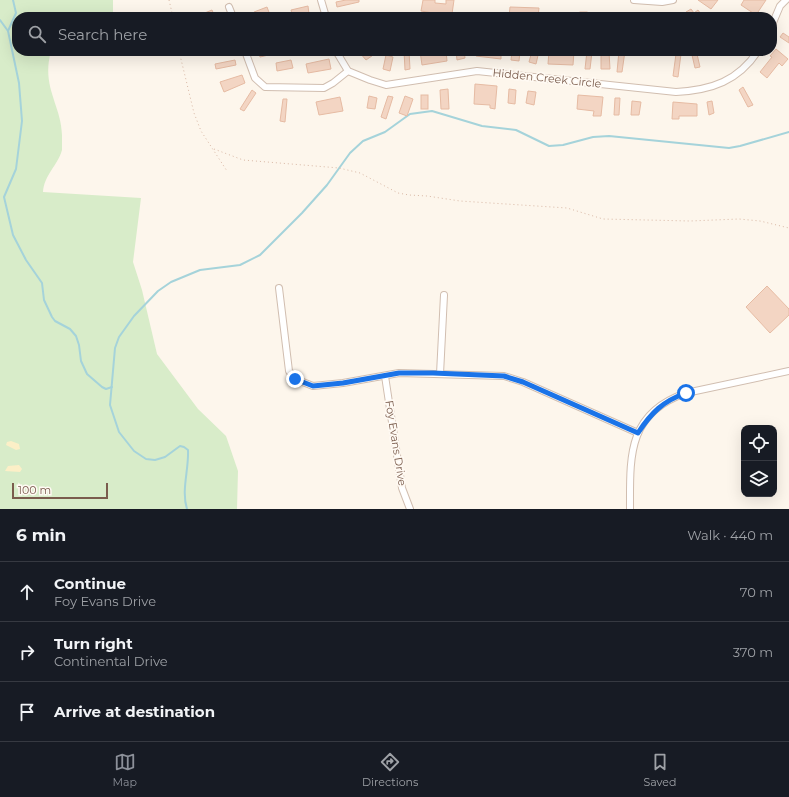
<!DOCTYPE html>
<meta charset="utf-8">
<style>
:root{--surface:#171b24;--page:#242831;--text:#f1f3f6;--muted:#9ea1a6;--line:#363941;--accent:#8c9099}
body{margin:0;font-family:Montserrat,sans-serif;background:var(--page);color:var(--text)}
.controls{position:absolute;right:12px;bottom:12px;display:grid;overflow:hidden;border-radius:8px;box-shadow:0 4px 16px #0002}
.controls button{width:36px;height:36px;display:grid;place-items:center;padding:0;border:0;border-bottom:1px solid var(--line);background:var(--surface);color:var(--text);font:20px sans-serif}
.scale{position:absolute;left:12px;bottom:10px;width:96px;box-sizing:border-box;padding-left:4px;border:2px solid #7a5c4d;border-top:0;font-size:11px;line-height:14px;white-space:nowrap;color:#7a5c4d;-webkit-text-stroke:3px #fffaf3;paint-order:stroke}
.stop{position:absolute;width:12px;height:12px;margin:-9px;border:3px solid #1a73e8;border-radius:50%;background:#fff}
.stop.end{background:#1a73e8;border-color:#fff;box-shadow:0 1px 4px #0008}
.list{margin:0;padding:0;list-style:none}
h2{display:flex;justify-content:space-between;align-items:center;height:52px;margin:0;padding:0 16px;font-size:17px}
h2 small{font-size:13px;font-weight:400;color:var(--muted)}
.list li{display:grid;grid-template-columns:26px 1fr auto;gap:12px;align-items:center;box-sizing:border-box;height:60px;padding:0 16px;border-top:1px solid var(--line)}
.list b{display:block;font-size:15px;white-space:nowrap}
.list p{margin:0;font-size:13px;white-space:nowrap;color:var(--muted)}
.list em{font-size:13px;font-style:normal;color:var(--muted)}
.icon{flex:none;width:22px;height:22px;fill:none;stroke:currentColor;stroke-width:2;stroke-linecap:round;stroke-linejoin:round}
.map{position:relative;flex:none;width:789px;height:509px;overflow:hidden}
.search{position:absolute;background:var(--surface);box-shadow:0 4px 16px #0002;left:12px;right:12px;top:12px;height:44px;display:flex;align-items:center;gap:10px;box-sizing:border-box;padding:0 14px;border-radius:16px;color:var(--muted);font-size:15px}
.sheet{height:232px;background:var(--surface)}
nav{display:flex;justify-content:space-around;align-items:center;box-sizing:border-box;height:56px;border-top:1px solid var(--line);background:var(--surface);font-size:11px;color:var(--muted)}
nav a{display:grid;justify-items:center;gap:2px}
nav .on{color:var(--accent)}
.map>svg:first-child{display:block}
.green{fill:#d8ecc9}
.sand{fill:#fcefc7}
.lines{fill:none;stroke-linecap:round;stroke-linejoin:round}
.stream{stroke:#a5d3da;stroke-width:2}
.building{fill:#f3d5c3;stroke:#e6bba3}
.minor-casing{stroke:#d1beb0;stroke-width:8}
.path{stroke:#d9b8a5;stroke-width:1;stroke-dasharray:1 3;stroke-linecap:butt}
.minor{stroke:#fff;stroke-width:6}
.route{stroke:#1a73e8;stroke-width:5}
.labels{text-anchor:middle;stroke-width:3.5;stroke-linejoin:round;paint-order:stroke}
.street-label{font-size:11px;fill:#7a5c4d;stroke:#fffaf3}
</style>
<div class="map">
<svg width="789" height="509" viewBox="0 0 789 509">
<rect width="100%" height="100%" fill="#fdf6ec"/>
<!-- green -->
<path class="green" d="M0 0H113V17H17V51H51C41 87 61 104 62 135 62 140 62 146 62 150 58 165 44 175 43 192L141 198 133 262 142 290 157 354 198 409 226 436 238 471 237 509H0Z"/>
<!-- sand -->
<g class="sand">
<path d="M11 441 19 444 20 449 16 450 6 445 7 442Z"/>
<path d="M19 465 22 469 20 472 5 471 8 466Z"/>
</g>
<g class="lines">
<!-- stream -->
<g class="stream">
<path d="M13 0 16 13 8 31 19 83 22 121 16 169 4 197 13 235 26 260 42 283 44 300 52 317 55 321 70 329 76 336 79 345 81 361 87 374 102 387 106 389 112 387"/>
<path d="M0 20 8 31"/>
<path d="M187 509C181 490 189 470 188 450L184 447 180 446 165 457 155 460 146 459 134 451 119 432 110 405 115 348 119 337 134 316 158 291 171 282 200 270 240 265 260 255 302 213 327 185 350 153 363 141 385 132 410 114 432 111 482 126 516 130 549 146 563 145 593 137 609 136 729 148 740 146 789 132"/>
</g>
</g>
<!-- building -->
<g class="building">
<path d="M346 0H359V2L337 7 336 2Z"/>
<path d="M423 0H435V3L446 4V0H454L452 14H447V17H438L439 14 421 11Z"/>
<path d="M698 0H718L711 9Z"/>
<path d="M744 0H766L756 15 741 5Z"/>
<path d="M308 6 309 14 293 17 291 10Z"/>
<path d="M267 7 270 15 256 17 254 12Z"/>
<path d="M510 7 539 8 538 17H509Z"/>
<path d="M691 9 694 13 698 10 703 17H688L686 12Z"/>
<path d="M212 10 214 15 208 17H195Z"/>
<rect x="580" y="12" width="7" height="5"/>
<path d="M783 33 789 37V43L780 37Z"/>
<path d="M776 49 788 59 782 66 779 63 767 78 760 72 772 57 770 56Z"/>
<path d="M258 51H276L277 53 260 57Z"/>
<path d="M364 51H379L366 60 360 53Z"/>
<path d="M404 51H409L410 69 405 70Z"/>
<path d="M420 51H446L447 61 422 65Z"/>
<path d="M456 51H464L465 58 457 60Z"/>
<path d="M477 51H501V59L476 56Z"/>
<path d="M512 51H520L519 61 511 60Z"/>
<path d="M532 51H539L536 64 529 62Z"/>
<path d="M549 51H574L573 65 548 64Z"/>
<path d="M587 51 592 52 590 69H585Z"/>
<path d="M619 51H625L622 72H617Z"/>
<path d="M601 52H609L610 69H601Z"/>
<path d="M676 54H681L678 77 673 76Z"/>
<path d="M697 54 700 67 695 68 692 55Z"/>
<path d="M386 55 393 57 390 71 383 69Z"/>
<path d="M329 59 331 69 308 73 306 64Z"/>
<path d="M235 60 236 65 216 69 215 64Z"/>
<path d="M291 60 293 68 277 71 276 63Z"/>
<path d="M242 75 245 83 224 92 220 82Z"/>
<path d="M475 84 497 86 495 109 490 108V105L474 104Z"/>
<path d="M743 87 753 105 748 107 739 90Z"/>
<path d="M448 89 449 109H441L440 90Z"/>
<path d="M509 89 516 90 515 104 508 103Z"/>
<path d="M252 90 256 93 244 111 240 109Z"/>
<path d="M528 91 536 92 534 105 526 103Z"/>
<rect x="421" y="95" width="7" height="14"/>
<path d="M578 95 603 97 601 116H593L594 111 577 109Z"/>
<path d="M369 96 377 98 375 109 367 108Z"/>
<path d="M388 96 393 97 386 119 381 117Z"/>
<path d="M405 96 413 99 407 116 399 113Z"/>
<path d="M340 97 343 111 319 115 316 102Z"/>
<path d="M615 98H620L619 115H614Z"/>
<path d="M283 99H287L285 122 280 121Z"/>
<path d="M632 101 641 102 639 115H631Z"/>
<path d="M712 101 714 113 709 115 707 102Z"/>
<path d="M673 102 697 104V116H679V119H672Z"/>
<path d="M767 286 789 309V315L770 333 746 307Z"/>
</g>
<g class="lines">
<defs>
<g id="minor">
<path d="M321 0 326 17"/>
<path d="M634 0 662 2 673 0"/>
<path d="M229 7 233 17"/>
<path d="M772 25 780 6 786 0"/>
<path d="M245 51 255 78 265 87 324 88 333 83 348 71"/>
<path d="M336 51 348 71 370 80 386 85 477 71 676 92C712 90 738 81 758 51"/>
<path d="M279 288 289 371 295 379 313 386 343 383 399 373 504 376 523 382 638 433"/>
<path d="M440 374 444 295"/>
<path d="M385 376 402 488 410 509"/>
<path d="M630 509C630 457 627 413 686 393L789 371"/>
</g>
</defs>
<!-- minor casing -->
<use href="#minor" class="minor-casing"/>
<!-- path -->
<g class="path">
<path d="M169 0 173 17"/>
<path d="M179 51 194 113 201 131 227 171"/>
<path d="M214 149 243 160 339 168 360 173 398 193 409 195 427 196 460 201 567 208 603 219 690 221 739 219 760 221 789 228"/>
</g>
<!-- minor -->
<use href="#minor" class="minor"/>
</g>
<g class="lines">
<!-- route -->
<path class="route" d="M295 379 313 386 343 383 399 373H433L504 376 523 382 638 433C651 413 663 401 686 393"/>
</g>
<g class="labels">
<!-- street labels -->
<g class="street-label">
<text transform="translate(547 78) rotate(6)" y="4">Hidden Creek Circle</text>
<text transform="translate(396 443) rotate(81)" y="4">Foy Evans Drive</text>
</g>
</g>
</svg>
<div class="controls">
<button><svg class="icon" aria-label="locate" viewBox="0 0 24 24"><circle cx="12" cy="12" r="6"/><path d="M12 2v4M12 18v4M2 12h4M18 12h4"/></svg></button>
<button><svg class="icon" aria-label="layers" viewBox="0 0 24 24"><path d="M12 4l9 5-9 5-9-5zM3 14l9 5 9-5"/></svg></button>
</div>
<div class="scale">100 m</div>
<div class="stop" style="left:686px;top:393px"></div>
<div class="stop end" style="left:295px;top:379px"></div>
<div class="search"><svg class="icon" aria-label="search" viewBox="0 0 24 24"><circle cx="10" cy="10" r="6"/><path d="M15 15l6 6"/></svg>Search here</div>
</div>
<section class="sheet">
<h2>6 min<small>Walk · 440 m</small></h2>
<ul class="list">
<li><svg class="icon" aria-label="ahead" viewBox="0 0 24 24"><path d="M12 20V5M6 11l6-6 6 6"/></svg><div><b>Continue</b><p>Foy Evans Drive</p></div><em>70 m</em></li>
<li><svg class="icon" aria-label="right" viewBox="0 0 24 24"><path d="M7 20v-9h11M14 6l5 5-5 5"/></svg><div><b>Turn right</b><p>Continental Drive</p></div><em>370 m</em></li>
<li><svg class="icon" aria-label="arrive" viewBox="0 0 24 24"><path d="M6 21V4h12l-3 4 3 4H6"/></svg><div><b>Arrive at destination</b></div></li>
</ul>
</section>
<nav>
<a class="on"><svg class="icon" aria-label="map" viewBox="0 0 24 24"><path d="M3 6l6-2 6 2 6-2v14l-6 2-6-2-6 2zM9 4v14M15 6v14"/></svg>Map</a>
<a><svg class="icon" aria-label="directions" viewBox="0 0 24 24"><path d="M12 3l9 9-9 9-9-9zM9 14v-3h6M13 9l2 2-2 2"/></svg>Directions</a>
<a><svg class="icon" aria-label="saved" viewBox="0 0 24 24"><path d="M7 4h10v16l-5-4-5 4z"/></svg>Saved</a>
</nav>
